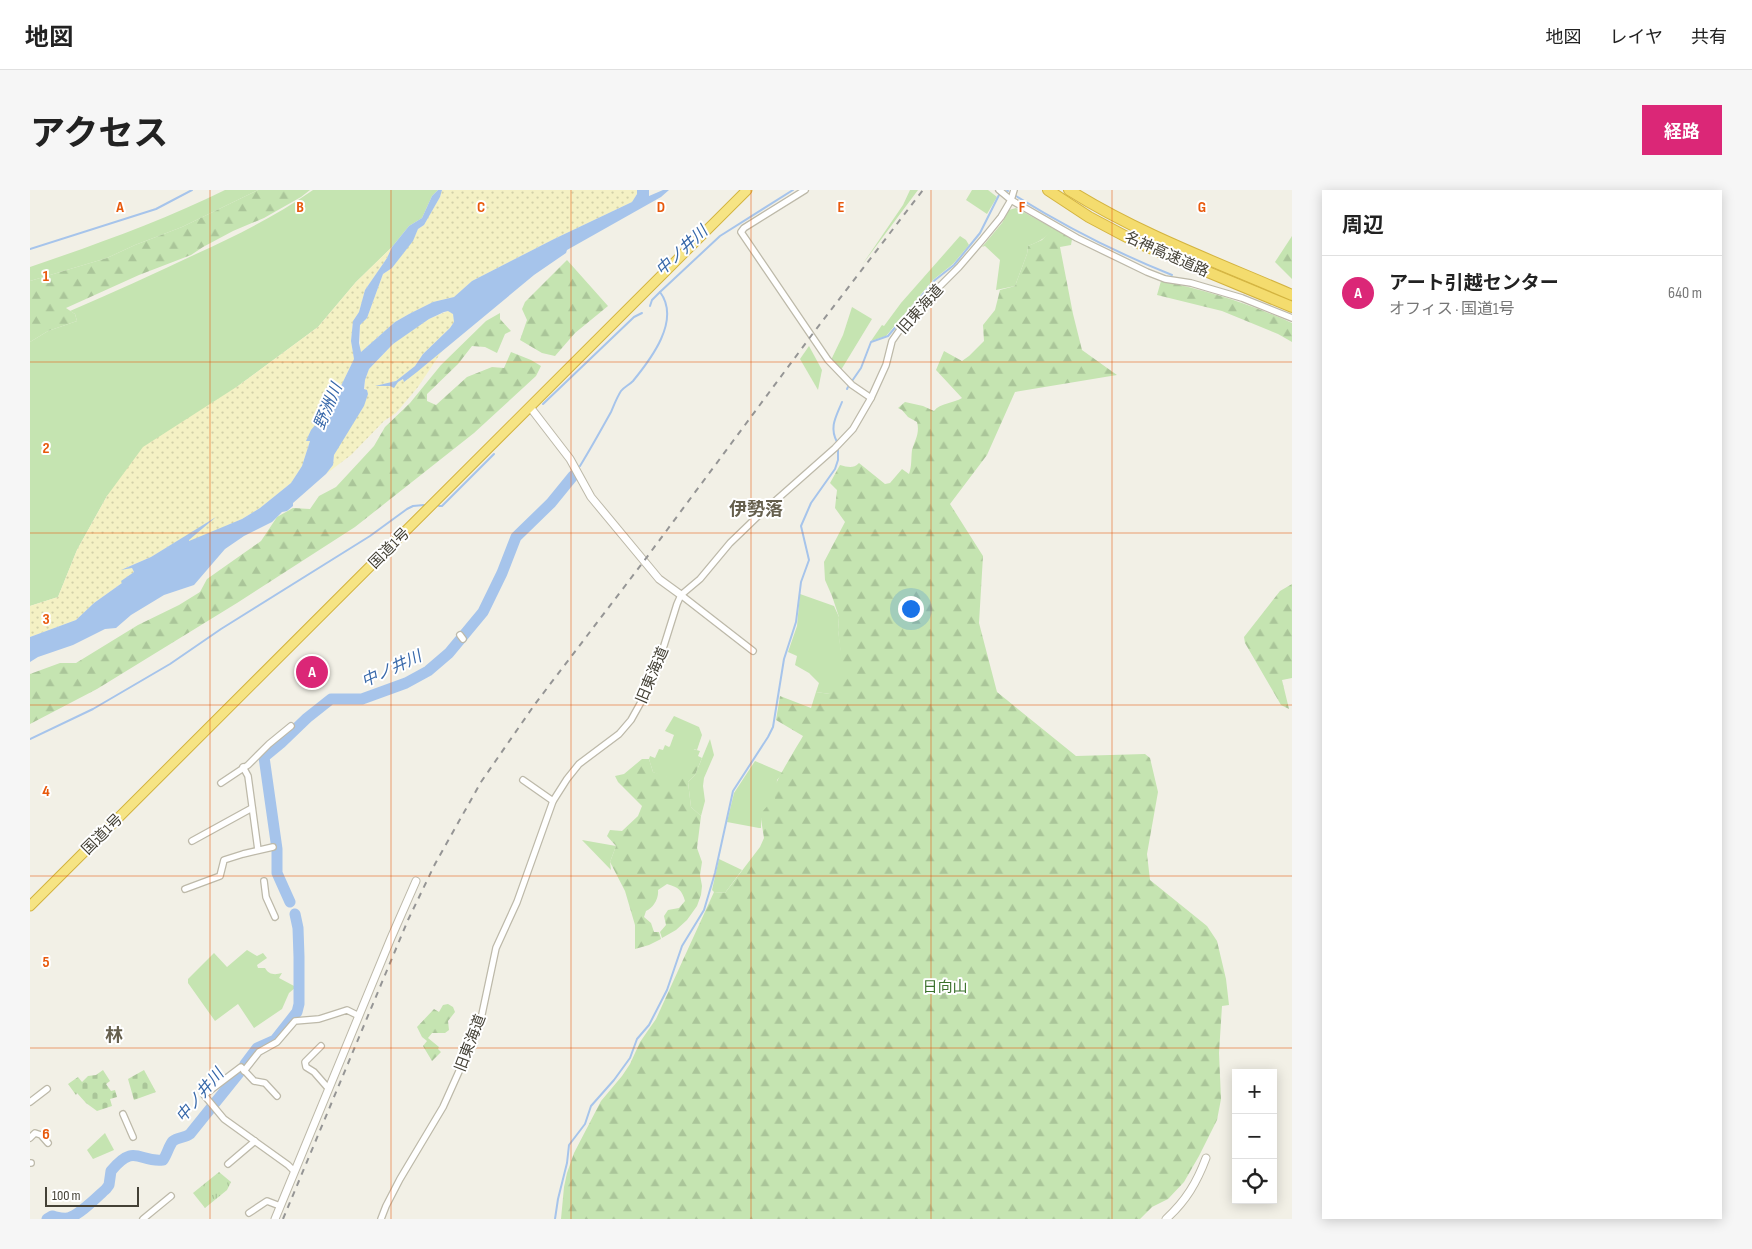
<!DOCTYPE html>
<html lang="ja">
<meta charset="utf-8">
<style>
:root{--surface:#fff;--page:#f6f6f6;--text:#222;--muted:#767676;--line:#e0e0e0;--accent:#db2777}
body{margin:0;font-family:"Sofia Sans Condensed","Noto Sans JP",sans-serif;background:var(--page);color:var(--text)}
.controls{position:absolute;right:15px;bottom:15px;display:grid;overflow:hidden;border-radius:0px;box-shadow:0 2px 12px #0003}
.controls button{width:45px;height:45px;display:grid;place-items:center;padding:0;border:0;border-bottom:1px solid var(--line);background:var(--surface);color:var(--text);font:25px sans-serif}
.scale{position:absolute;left:15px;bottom:12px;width:94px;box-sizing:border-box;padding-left:5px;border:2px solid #444136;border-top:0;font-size:14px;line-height:18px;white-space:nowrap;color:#444136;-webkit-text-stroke:4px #fff;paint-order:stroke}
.you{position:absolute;left:880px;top:418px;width:18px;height:18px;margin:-12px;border:4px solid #fff;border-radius:50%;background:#1a73e8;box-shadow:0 0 0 8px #1a73e833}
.badge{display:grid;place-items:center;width:32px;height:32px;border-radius:50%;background:var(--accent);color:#fff;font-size:16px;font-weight:700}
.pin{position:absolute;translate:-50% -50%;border:2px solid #fff;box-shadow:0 1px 5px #0006}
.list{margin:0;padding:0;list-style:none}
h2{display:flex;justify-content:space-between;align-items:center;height:65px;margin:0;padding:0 20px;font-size:21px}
h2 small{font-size:16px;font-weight:400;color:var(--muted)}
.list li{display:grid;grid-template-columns:32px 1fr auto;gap:15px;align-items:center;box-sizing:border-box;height:75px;padding:0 20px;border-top:1px solid var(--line)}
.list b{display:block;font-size:19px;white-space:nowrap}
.list p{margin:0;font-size:16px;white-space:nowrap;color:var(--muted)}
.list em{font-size:16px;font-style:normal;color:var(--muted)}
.icon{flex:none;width:28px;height:28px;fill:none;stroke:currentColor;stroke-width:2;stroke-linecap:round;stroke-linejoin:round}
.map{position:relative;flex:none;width:1262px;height:1029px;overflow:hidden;border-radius:0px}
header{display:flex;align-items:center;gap:30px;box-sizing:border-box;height:70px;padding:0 25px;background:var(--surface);border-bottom:1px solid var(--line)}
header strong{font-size:24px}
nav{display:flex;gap:28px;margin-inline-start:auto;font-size:18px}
.intro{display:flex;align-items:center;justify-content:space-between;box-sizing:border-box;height:120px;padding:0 30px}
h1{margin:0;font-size:35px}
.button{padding:12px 22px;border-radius:0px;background:var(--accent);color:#fff;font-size:18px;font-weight:700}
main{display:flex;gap:30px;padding:0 30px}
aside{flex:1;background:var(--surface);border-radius:0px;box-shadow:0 2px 12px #0003}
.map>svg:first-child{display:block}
.grass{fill:#c5e4b1}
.forest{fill:url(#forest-firs)}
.sand{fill:url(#sand-dots)}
.cemetery{fill:url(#cemetery-stones)}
.park{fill:url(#park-tufts)}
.water{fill:#a6c4eb}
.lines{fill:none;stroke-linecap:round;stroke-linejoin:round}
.stream{stroke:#a6c4eb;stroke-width:2}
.river{stroke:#a6c4eb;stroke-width:11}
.minor-casing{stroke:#bdb9a9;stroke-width:8}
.tertiary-casing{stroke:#bdb9a9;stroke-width:9}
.trunk-casing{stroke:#d3b33f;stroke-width:11}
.motorway-casing{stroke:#d3b33f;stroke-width:12}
.minor{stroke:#fff;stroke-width:5.5}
.tertiary{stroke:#fff;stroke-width:7}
.trunk{stroke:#f6e484;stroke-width:9}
.motorway{stroke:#f4dc6e;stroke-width:10}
.rail{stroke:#959595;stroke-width:2;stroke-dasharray:6 6;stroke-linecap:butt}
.grid{fill:none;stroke:#e8590c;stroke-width:1;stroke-opacity:0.55}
.labels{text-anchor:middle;stroke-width:4;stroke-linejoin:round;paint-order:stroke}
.street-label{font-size:15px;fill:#444136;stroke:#fff}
.park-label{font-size:15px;fill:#3c722d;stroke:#fff}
.water-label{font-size:16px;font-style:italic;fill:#3667a9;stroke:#fff}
.quarter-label{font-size:18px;font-weight:bold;fill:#66604e;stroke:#fff}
.grid-label{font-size:16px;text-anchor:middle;font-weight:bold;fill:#e8590c;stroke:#fff;stroke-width:4;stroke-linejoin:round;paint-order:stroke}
</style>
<header>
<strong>地図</strong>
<nav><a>地図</a><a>レイヤ</a><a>共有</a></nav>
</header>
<div class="intro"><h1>アクセス</h1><a class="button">経路</a></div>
<main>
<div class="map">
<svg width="1262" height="1029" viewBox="0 0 1262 1029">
<defs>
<pattern id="forest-firs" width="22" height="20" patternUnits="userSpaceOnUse" patternTransform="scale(1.25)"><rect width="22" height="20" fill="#c5e4b1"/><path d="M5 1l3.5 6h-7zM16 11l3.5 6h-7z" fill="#aac599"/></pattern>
<pattern id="sand-dots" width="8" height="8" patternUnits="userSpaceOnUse" patternTransform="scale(1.25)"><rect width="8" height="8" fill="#f4f1c4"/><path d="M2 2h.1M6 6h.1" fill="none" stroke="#d2d0a9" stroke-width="1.8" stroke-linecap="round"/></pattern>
<pattern id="cemetery-stones" width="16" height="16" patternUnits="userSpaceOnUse" patternTransform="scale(1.25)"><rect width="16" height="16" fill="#c5e4b1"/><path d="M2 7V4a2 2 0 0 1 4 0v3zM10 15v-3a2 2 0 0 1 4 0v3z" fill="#aac599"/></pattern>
<pattern id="park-tufts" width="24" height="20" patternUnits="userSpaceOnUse" patternTransform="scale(1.25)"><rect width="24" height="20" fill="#c5e4b1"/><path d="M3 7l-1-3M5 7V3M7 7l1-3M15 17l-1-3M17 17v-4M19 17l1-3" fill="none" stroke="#aac599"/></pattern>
</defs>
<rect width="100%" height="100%" fill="#f2f0e6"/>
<!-- grass -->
<g class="grass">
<path d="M195 0H228L152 37 105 55 77 68 0 91V77C67 54 132 31 195 0Z"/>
<path d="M283 0H408L402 6 392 28 379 36 362 57 326 92 288 137 208 196 77 306 47 360 28 407 0 416V152L18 141 47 131 45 124 40 121C82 103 124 84 166 64 207 45 246 26 283 0Z"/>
<path d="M880 0H888L832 75 873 15Z"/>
<path d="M942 0H958L967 7 957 24 936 10Z"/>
<path d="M986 18 1023 38C1017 48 1008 52 998 56L997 64 985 96 966 100 970 70 955 56 952 57 972 33 979 20Z"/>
<path d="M930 46 936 50 939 55 923 74 903 90 856 146 841 151 852 135 854 136 871 113Z"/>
<path d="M822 117 842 129 811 180 801 170 813 145Z"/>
<path d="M779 156 792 180 788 200 770 169Z"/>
<path d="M770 404 804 416 809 427 808 440 814 482 800 504 786 502 789 493 779 483 765 475 767 466 758 462 767 436Z"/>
<path d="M644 526 669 537 672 545 667 560 664 559 651 587C640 589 632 586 623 582L619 569 620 566 625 568 629 559 633 560 635 555 639 557 640 556 644 545 635 541Z"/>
<path d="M680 549 684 565 674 588 673 596 675 611 671 626 661 617 658 592 665 585Z"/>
<path d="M725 571 753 583 747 590 746 612 731 629V638H729L697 632 704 603Z"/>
<path d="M552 650 586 656 580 672 581 680Z"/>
<path d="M689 669 712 680 695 703 684 702 682 700Z"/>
<path d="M217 760 227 766 233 763 237 768 227 775 228 778H235C239 785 245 785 252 783L249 788 266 797 259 803 252 819 224 838 208 814 185 831 158 793V789L184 763 197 777Z"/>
<path d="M75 943 84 960 63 969 57 960Z"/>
</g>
<!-- forest -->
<g class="forest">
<path d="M228 0H280L271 7 234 28 203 41 173 57 161 65 109 85 36 118 45 124 47 131 18 141 0 152V91L77 68 105 55 152 37Z"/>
<path d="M1023 38 1042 49 1041 55 1030 57 1043 124 1052 160 1087 185 985 202 957 265 920 314 953 366 949 433 967 502 1046 566 1115 564 1120 568 1128 602 1117 664 1120 690 1177 736 1187 751 1196 789 1199 815 1192 816 1189 863 1191 909 1187 930 1169 966 1154 992 1138 1009 1122 1017 1110 1029H531L534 997 537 983 544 963 571 911 592 886 600 874 610 852 626 829 684 702 695 703 730 657 734 648 731 629 733 621 739 614 745 612C745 608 744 603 744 600 744 593 768 555 773 546L746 530 750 506 781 518 786 502 800 504 802 489 813 482 808 440 809 427 802 406 795 390 794 372 815 332 805 318 807 300 800 293 810 275C818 277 823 279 829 273L855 294 860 293 872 279 879 284C882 276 881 268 882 260 885 250 890 243 887 232L878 227 872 220 868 218 875 212 893 216 904 221C910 213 924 213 932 208L906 180 914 161 932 171 939 166 954 151 953 135 965 120 970 100 985 96 997 64 998 56 1012 50Z"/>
<path d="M1262 46V89L1245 72Z"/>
<path d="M537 70 578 116 545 143 525 166 512 163 490 150 497 130 492 119 495 112Z"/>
<path d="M1131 91C1176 100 1220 114 1262 133V152L1248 144 1192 121 1127 105Z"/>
<path d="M470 123V129L481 141 475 144 467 163 455 157 442 156 428 174 397 204V211L406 215 437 187 462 177 474 178 481 162 501 170 511 176 506 186 444 243 325 337 207 413 67 499 0 534V484L30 473H46L108 435 149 415 170 402 177 389 231 351 247 327 263 318 280 319 289 306 306 297 344 256 355 237 380 213 411 175 456 131Z"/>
<path d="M1262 394V488L1252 490 1259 519 1251 515 1215 453 1214 447 1250 401Z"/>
<path d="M663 559 670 561 668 566 672 568 665 585 658 592 661 617 671 626 667 658 672 672 670 685 672 696 671 705 667 716 657 730 646 740 632 748 630 742 636 735 634 726 638 720 649 718 655 711C652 700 648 697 637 694L628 700C629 709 623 718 616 721L614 727 621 733 624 742H629L631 749 619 755 605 759V735L595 701 580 672 586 656 577 646 580 640 592 641 608 626 612 616 588 592 585 586 594 584 612 569H619L623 582 639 587H650Z"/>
<path d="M418 814 423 817 425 822 418 831 419 840 415 843H402L398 848 409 857 408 859 411 862 402 871 393 856 397 851 392 847 387 837 404 819 409 822 413 815Z"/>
</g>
<!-- sand -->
<g class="sand">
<path d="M412 0H607V4L602 12 524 49 442 91 424 107 403 112 379 124 365 132 330 163V134L337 128 353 84 362 78 382 51 388 39 394 35 410 7Z"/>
<path d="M362 57 357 68 335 100 329 122 323 131 321 151 324 169 310 198 305 211 288 232 277 251H280L272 276 261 293 230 318 212 329 159 352 158 350 179 332 121 367 93 379 102 378 104 382 92 391V393L64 413 46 430 0 447V416L28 407 47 360 77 306 113 257 208 196 288 137 326 92Z"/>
<path d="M418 121 423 124 424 132 420 138 393 164 385 176 366 191 346 196C374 195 392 178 412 161L388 197 366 223 354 231 321 265 296 284 303 275 304 265 312 249 334 216 335 190 339 179 363 154 379 142 399 129Z"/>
</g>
<!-- cemetery -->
<g class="cemetery">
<path d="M73 880 80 891 76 894 81 901 85 900 87 907 80 909 82 916 67 921 56 913 47 903 46 905 38 894 48 887 52 892 58 886 66 885Z"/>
<path d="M114 880 126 902 104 910 98 889Z"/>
</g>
<!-- park -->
<path class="park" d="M189 982 201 992 197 1000 175 1018 163 1003Z"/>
<!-- water -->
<path class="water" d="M408 0H412L410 7 394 35 388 39 383 51 362 78 353 84 337 128 330 135 329 153 331 162 365 132 379 124 403 112 424 107 442 91 524 49 602 12 607 4V0H619V6L633 0H639L631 7 537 60 536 63 504 85 387 182 374 192 373 189 368 192 364 198 360 196H345L366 191 385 176 393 164 420 138 424 132 423 124 418 121 414 122 399 129 363 154 339 179 335 190 334 199 337 200 338 204 334 216 304 265 303 275 296 284 263 313V316L257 321 252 322 242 332 214 346 195 359 164 395 134 405 101 425 86 438 75 439 43 455 8 467 0 472V447L46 430 64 413 92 393 91 391 104 382 102 378 91 380 121 367 186 327 159 350V351L212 329 230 318 261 293 272 276 280 251H276L281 240 305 211 310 198 324 169 321 151 323 131 329 122 335 100 357 68 362 57 379 36 392 28 402 6Z"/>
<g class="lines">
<!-- stream -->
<g class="stream">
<path d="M977 0 978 1"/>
<path d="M986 6C1036 37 1087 63 1142 85"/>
<path d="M0 59 126 19 162 0"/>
<path d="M620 116 622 110 630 102"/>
<path d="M822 191 831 178 841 152 858 146 905 90 924 75 950 43 969 5"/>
<path d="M817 199 818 197"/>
<path d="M513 214 604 127 612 123"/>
<path d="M807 252C799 237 806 227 812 212"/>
<path d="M550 276C561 258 571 240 581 222 584 215 587 207 591 201 594 197 599 195 603 191 621 169 651 130 630 102L690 46 763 0"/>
<path d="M409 316H412L464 264"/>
<path d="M0 549 63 519 140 474 191 439 340 346 377 319 383 316 394 315"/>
<path d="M525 1029 528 1009 537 973 539 955 555 934 561 916 584 890 600 868 607 849 619 835 637 800 652 756 674 720 685 683 703 601 738 547 743 537 754 469 766 432 771 392 779 370 771 336 781 313 805 279 808 270V260"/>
</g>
<!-- river -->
<g class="river">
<path d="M260 712 247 683V659L234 567 251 553 277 528 301 509H332L376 493 398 481 419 463 453 422 472 383 486 347 521 313 543 286"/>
<path d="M215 874 227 858 245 850 267 822 269 814V767L268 738 265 724"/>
<path d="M17 1029 22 1026C27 1027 33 1029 38 1028 50 1025 67 1007 76 999L79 995 81 981C105 952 109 973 133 970 137 965 139 955 143 951 148 947 155 948 160 944L209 883"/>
</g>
<defs>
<g id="minor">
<path d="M775 0 714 38 711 42 798 170 822 195 841 208"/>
<path d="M969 0 981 10 1047 48 1117 82 1135 89 1161 93 1212 108 1262 128"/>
<path d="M651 405 723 461"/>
<path d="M430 445 433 449"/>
<path d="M213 577 218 586 228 660"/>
<path d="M493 590 523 611"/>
<path d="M191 593 218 575 239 554 261 536"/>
<path d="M162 651 222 618"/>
<path d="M234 691 236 707 245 727"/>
<path d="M155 699 190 686 194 670 213 664 243 657"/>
<path d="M291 856 275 872 276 877 284 882 298 898"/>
<path d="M214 881 229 862 247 852 265 831 289 829 317 820 329 826"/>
<path d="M247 906 235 893 224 891 211 877 174 905 194 929 258 975 264 981"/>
<path d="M0 912 17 899"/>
<path d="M93 924 103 947"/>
<path d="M0 948 5 943 11 945 18 953"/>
<path d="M0 973H1"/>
<path d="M198 974 225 951"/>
<path d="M219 1023 237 1011 250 1016"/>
<path d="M113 1029 141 1006"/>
<path d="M351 1029 356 1016 370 989 413 917 444 848 451 829 466 758 487 712 523 611 537 589 549 574 589 544 601 530 620 496 626 481 647 414 651 405 670 389 700 353 727 327 805 258 823 239 841 208 856 175 862 151 869 141 883 123 929 77 953 49 971 27 981 10 984 0"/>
</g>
<g id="tertiary">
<path d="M500 217 540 269 561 307 629 389 651 405"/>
<path d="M245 1029 361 748 386 691"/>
<path d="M1136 1029C1156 1011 1167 992 1176 968"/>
</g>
<path id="trunk" d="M0 716 717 0"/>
<g id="motorway">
<path d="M1018 0 1059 27 1108 53 1262 117"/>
<path d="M1039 0C1109 44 1186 72 1262 105"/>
</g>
</defs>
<!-- minor casing -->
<use href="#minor" class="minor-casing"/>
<!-- tertiary casing -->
<use href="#tertiary" class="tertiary-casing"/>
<!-- trunk casing -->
<use href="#trunk" class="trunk-casing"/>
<!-- motorway casing -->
<use href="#motorway" class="motorway-casing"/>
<!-- minor -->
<use href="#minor" class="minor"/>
<!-- tertiary -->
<use href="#tertiary" class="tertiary"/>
<!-- trunk -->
<use href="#trunk" class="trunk"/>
<!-- motorway -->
<use href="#motorway" class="motorway"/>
<!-- rail -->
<path class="rail" d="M253 1029 378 730 405 674 451 592 505 514 614 371 781 146 893 0"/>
</g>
<!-- grid -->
<path class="grid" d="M180 0V1029M361 0V1029M541 0V1029M721 0V1029M901 0V1029M1082 0V1029M0 172H1262M0 343H1262M0 515H1262M0 686H1262M0 858H1262"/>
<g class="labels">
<!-- street labels -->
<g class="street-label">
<text transform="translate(1137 64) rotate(24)" y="5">名神高速道路</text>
<text transform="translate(890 119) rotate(-48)" y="5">旧東海道</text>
<text transform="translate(359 358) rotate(-45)" y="5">国道1号</text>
<text transform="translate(622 485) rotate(-67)" y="5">旧東海道</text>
<text transform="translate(72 644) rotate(-45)" y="5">国道1号</text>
<text transform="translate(440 853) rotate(-69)" y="5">旧東海道</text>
</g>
<!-- park labels -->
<g class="park-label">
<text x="915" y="802">日向山</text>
</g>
<!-- water labels -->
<g class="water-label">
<text transform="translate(651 60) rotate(-43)" y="6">中ノ井川</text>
<text transform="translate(297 216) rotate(-67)" y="6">野洲川</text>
<text transform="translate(361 478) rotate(-25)" y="6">中ノ井川</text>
<text transform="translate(169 905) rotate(-50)" y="6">中ノ井川</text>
</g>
<!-- quarter labels -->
<g class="quarter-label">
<text x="726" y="325">伊勢落</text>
<text x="84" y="851">林</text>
</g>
</g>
<g class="grid-label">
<text x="90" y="22">A</text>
<text x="270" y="22">B</text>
<text x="451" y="22">C</text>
<text x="631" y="22">D</text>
<text x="811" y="22">E</text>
<text x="992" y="22">F</text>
<text x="1172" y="22">G</text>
<text x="16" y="91">1</text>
<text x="16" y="263">2</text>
<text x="16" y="434">3</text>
<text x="16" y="606">4</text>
<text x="16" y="777">5</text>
<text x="16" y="949">6</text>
</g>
</svg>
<div class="controls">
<button>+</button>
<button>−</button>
<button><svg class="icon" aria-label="locate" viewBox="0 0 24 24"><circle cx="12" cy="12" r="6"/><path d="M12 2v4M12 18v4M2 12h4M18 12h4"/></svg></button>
</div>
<div class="scale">100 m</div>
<div class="you"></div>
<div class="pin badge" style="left:282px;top:482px">A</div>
</div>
<aside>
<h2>周辺<small></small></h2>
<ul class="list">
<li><span class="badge">A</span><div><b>アート引越センター</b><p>オフィス · 国道1号</p></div><em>640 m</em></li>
</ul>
</aside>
</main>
